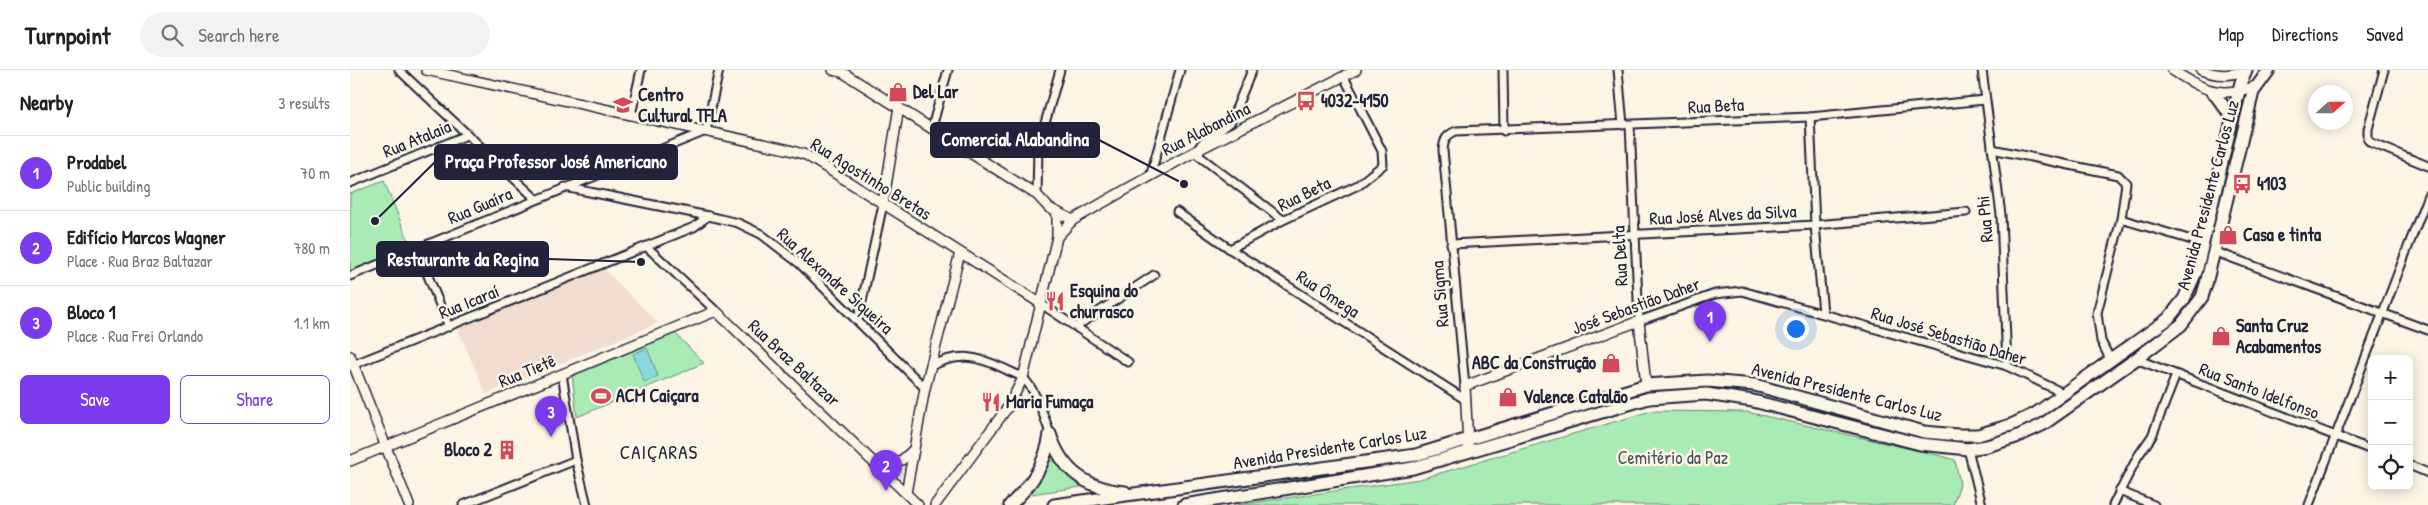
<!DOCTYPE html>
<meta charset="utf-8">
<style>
:root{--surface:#fff;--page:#f2f2f2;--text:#222;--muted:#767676;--line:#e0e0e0;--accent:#7c3aed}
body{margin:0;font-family:"Patrick Hand",sans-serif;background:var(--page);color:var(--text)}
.controls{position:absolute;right:15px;bottom:15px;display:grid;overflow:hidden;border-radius:8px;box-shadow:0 2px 12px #0003}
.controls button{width:45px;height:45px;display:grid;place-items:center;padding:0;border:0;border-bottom:1px solid var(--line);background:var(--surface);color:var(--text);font:25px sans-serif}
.compass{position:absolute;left:1958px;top:15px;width:45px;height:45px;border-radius:50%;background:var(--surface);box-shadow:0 2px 12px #0003;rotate:69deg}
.you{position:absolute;left:1445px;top:258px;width:18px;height:18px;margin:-12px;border:4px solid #fff;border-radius:50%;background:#1a73e8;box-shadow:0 0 0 8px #1a73e833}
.badge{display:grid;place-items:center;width:32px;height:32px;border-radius:50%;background:var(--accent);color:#fff;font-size:16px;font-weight:700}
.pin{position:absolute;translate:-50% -41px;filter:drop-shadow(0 1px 2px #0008)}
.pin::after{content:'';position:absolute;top:26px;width:18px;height:15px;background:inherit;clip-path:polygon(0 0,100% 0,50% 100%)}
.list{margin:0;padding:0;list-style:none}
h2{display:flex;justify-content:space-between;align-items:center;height:65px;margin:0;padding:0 20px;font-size:21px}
h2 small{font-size:16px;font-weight:400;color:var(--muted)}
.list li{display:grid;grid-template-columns:32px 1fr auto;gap:15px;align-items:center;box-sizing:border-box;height:75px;padding:0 20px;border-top:1px solid var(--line)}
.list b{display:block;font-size:19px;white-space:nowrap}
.list p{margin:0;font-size:16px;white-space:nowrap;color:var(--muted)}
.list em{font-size:16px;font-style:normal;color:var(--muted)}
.actions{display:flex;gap:10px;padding:15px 20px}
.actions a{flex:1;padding:11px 0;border:1px solid var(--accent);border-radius:8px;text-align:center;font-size:18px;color:var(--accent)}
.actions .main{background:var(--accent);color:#fff}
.icon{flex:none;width:28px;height:28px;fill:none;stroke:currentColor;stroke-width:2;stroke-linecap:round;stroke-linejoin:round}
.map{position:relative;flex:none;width:2078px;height:435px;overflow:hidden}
header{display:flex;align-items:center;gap:30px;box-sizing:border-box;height:70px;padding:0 25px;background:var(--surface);border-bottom:1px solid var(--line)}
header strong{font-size:24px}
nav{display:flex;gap:28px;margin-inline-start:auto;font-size:18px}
.search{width:350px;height:45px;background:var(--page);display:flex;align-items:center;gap:12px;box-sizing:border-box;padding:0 18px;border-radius:28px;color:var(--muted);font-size:19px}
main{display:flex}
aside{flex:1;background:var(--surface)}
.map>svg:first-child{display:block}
.built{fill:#f2dccf}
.green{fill:#a8ebb5;stroke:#658678}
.water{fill:#89dadf;stroke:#60909d}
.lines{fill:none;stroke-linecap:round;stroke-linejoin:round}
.minor-casing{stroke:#22223b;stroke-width:11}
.tertiary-casing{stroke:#22223b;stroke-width:12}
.primary-casing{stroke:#22223b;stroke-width:15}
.minor{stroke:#fcf5e5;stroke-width:7}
.tertiary{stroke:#fcf5e5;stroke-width:9}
.primary{stroke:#fcf5e5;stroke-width:11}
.labels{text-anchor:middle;stroke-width:5;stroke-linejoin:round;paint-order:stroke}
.poi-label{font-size:18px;font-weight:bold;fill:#22223b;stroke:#fcf5e5;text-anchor:start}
.street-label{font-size:18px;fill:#22223b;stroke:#fcf5e5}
.park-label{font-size:18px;fill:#44545a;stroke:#fcf5e5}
.neighbourhood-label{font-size:19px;letter-spacing:1px;fill:#22223b;stroke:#fcf5e5}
.leader{fill:none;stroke:#22223b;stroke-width:2}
.callout-dot{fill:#22223b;stroke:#fcf5e5;stroke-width:2}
.callout{fill:#22223b;stroke:#22223b;stroke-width:2}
.callout-label{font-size:19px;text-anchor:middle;font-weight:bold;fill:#fff}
</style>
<header>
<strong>Turnpoint</strong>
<div class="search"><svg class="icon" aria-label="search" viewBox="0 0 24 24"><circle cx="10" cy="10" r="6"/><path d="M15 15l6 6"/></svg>Search here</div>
<nav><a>Map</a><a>Directions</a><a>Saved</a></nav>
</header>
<main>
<aside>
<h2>Nearby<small>3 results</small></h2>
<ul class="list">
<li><span class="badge">1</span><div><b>Prodabel</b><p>Public building</p></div><em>70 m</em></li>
<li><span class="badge">2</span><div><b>Edifício Marcos Wagner</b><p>Place · Rua Braz Baltazar</p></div><em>780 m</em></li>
<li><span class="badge">3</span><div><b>Bloco 1</b><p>Place · Rua Frei Orlando</p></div><em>1.1 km</em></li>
</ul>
<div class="actions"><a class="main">Save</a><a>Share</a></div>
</aside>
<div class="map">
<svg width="2078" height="435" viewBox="0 0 2078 435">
<rect width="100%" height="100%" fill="#fcf5e5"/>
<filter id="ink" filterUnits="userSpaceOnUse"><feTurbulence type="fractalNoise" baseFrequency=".02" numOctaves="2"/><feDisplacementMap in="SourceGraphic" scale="10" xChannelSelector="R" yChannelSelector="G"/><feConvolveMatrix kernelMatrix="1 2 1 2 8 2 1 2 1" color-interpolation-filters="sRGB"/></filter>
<g filter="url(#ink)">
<!-- built -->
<path class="built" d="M254 199 308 253 136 324 107 257Z"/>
<!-- green -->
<g class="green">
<path d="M34 111 61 177 0 204V124Z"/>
<path d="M324 262 354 293 227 347 222 304Z"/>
<path d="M1301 341 1397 342 1592 386 1605 390 1610 414 1603 435H887L1070 409Z"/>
<path d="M701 389C711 396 729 405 731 417L681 424 680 420 697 391Z"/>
</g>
<!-- water -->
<path class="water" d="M297 278 308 306 294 312 283 284Z"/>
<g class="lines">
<defs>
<g id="minor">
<path d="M49 0 186 129"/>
<path d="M1153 0 1154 61"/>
<path d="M1268 0 1273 55"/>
<path d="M1632 0 1651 145 1657 296"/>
<path d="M2034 0 2018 59V70L2022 73 2078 96"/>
<path d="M281 45 291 0"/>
<path d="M1460 47 1465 155 1473 243"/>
<path d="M1280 55 1289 251 1365 224 1392 221 1657 296 1715 324"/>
<path d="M582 57 598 0"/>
<path d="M848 79 852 73 880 53 902 0"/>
<path d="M1642 79 1768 105 1776 113 1771 149 1747 243 1751 271 1761 291"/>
<path d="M844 82 933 150"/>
<path d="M800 107 830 0"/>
<path d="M0 113 117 65"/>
<path d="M215 117 358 146 388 153 411 164 450 194 575 318"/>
<path d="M687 125 688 78 710 0"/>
<path d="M827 142 880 179 1116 330"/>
<path d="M1771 149 1852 173"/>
<path d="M1101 174 1465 155 1616 142"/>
<path d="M297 177 366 241"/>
<path d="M67 179 99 257"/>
<path d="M880 179 933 150 1008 115 1033 95 1032 81 994 7 995 4"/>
<path d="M1863 181 2078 260"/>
<path d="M0 206 356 61 369 0"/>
<path d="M690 233 778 292"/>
<path d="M508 250 533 134"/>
<path d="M727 256 804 205"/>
<path d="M1786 289 2022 380"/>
<path d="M0 296 344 157 358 146"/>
<path d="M581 296C609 282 627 286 655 299 660 302 668 304 673 308 685 318 695 348 700 364"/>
<path d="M212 304 226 390 237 435"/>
<path d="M1115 316 1093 80C1094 70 1096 65 1106 61L1460 47 1635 30"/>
<path d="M1618 379 1632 435"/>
<path d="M2059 395 2078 403"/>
<path d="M1769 421 1804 435"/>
<path d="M113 435 226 390"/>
<path d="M1763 435 1788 386 1802 366 1826 305"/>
<path d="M1959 435 2078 125"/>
</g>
<g id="tertiary">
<path d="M76 0 436 79 456 85 690 233"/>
<path d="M483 0 492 2 687 125 699 138 723 150"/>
<path d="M1822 0C1853 20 1870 29 1906 16"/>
<path d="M1851 0C1868 6 1878 6 1895 1"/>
<path d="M533 134 549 37"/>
<path d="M707 167 723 150 775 120 848 80 1006 0"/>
<path d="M0 286 59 435"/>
<path d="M1118 375 1115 316 1289 251 1296 315"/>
<path d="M0 391 366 241 568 435"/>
<path d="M529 396 552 390 562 381"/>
<path d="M556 423 575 318 610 183"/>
<path d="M585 435 658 337 673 308 707 167V143"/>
</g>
<g id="primary">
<path d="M1863 22 1882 47"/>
<path d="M700 364C712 401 736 418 775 422"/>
<path d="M660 435C682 414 695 395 700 365"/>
<path d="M704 435 1066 385 1296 315 1357 311 1405 315 1574 362 1608 365H1628L1661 355 1685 344 1818 249 1834 229 1846 202 1891 12 1896 0"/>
<path d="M834 435 1063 398 1299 328 1356 324 1403 331 1570 374 1618 379 1637 376 1666 367 1692 355 1786 289 1831 255 1852 227 1856 214 1903 22 1919 0"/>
</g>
</defs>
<!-- minor casing -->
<use href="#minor" class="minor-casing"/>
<!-- tertiary casing -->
<use href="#tertiary" class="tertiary-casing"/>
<!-- primary casing -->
<use href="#primary" class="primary-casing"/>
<!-- minor -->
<use href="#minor" class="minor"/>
<!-- tertiary -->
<use href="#tertiary" class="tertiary"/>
<!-- primary -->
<use href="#primary" class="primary"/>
</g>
</g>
<!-- icons -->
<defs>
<symbol id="shop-bare" viewBox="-9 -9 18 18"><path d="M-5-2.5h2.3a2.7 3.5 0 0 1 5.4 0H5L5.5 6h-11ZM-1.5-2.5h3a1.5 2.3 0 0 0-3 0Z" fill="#d1495b" stroke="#fcf5e5" stroke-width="2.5" paint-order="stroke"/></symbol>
<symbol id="bus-bare" viewBox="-9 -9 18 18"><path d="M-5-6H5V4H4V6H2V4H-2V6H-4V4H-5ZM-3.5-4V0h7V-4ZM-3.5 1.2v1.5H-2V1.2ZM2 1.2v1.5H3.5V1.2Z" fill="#d1495b" stroke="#fcf5e5" stroke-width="2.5" paint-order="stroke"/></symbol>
<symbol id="school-bare" viewBox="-9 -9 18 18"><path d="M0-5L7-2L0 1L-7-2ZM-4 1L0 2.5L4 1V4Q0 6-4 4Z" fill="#d1495b" stroke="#fcf5e5" stroke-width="2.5" paint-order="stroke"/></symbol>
<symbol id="restaurant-bare" viewBox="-9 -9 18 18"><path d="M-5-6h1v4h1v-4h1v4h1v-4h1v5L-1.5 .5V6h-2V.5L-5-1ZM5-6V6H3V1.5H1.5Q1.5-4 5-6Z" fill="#d1495b" stroke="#fcf5e5" stroke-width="2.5" paint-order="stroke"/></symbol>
<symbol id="stadium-bare" viewBox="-9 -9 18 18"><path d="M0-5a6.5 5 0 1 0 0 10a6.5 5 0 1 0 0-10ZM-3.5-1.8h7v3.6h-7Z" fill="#d1495b" stroke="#fcf5e5" stroke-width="2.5" paint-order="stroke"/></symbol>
<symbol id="building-bare" viewBox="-9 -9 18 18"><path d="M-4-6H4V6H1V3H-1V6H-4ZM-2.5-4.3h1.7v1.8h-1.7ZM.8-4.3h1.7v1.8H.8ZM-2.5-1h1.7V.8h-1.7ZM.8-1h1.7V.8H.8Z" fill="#d1495b" stroke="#fcf5e5" stroke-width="2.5" paint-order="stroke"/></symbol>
</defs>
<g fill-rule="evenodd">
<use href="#shop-bare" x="534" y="8" width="28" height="28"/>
<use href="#bus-bare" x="942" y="17" width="28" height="28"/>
<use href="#school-bare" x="259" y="21" width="28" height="28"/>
<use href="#bus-bare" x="1878" y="100" width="28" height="28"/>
<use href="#shop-bare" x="1864" y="151" width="28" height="28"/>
<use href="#restaurant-bare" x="691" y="217" width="28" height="28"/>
<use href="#shop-bare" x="1857" y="252" width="28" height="28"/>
<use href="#shop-bare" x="1247" y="279" width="28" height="28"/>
<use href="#stadium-bare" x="237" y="312" width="28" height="28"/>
<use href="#shop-bare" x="1144" y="313" width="28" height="28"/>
<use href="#restaurant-bare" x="627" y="318" width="28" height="28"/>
<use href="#building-bare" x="143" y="366" width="28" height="28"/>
</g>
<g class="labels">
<!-- poi labels -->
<g class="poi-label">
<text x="563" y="28">Del Lar</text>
<text x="288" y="31">Centro<tspan x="288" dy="21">Cultural TFLA</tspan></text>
<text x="971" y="37">4032-4150</text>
<text x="1907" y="120">4103</text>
<text x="1893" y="171">Casa e tinta</text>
<text x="720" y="227">Esquina do<tspan x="720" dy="21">churrasco</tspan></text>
<text x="1886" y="262">Santa Cruz<tspan x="1886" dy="21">Acabamentos</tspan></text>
<text x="1246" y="299" text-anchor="end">ABC da Construção</text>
<text x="266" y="332">ACM Caiçara</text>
<text x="1173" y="333">Valence Catalão</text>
<text x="656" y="338">Maria Fumaça</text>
<text x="142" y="386" text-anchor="end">Bloco 2</text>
</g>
<!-- street labels -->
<g class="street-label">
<text transform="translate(1366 36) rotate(-3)" y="6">Rua Beta</text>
<text transform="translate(856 59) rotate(-27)" y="6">Rua Alabandina</text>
<text transform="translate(67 69) rotate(-22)" y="6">Rua Atalaia</text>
<text transform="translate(521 109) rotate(32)" y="6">Rua Agostinho Bretas</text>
<text transform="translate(954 124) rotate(-26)" y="6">Rua Beta</text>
<text transform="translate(1858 125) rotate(-75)" y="6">Avenida Presidente Carlos Luz</text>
<text transform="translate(130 136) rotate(-23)" y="6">Rua Guaíra</text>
<text transform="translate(1373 145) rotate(-3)" y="6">Rua José Alves da Silva</text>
<text transform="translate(1635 149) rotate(-95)" y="6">Rua Phi</text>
<text transform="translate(1270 186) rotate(-93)" y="6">Rua Delta</text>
<text transform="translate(485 211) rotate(42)" y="6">Rua Alexandre Siqueira</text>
<text transform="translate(978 224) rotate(33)" y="6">Rua Ômega</text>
<text transform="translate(1090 224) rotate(-95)" y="6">Rua Sigma</text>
<text transform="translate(119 232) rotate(-22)" y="6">Rua Icaraí</text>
<text transform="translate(1286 236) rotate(-20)" y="6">José Sebastião Daher</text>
<text transform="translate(1599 266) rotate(17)" y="6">Rua José Sebastião Daher</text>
<text transform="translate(444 293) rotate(43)" y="6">Rua Braz Baltazar</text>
<text transform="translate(177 301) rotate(-22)" y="6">Rua Tietê</text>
<text transform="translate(1909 321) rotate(21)" y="6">Rua Santo Idelfonso</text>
<text transform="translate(1497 322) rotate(14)" y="6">Avenida Presidente Carlos Luz</text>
<text transform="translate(980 378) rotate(-9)" y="6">Avenida Presidente Carlos Luz</text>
</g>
<!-- park labels -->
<g class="park-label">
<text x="1323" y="394">Cemitério da Paz</text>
</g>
<!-- neighbourhood labels -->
<g class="neighbourhood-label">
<text x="309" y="389">CAIÇARAS</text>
</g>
</g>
<!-- callouts -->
<path class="leader" d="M834 114L749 70M25 151L85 92M291 192L198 189"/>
<g class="callout-dot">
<circle cx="834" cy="114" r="5"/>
<circle cx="25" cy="151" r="5"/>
<circle cx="291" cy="192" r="5"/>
</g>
<g class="callout">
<rect x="581" y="53" width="168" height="34" rx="5"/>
<rect x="85" y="75" width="242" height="34" rx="5"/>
<rect x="27" y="172" width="171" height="34" rx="5"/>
</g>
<g class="callout-label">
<text x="665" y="76">Comercial Alabandina</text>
<text x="206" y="98">Praça Professor José Americano</text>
<text x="113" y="196">Restaurante da Regina</text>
</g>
</svg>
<div class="controls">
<button>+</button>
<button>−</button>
<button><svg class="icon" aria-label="locate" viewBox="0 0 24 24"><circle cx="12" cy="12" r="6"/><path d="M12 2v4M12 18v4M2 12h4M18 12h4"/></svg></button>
</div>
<svg class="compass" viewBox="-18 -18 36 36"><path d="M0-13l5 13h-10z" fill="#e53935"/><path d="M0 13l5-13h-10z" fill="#767676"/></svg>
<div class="you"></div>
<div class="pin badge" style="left:1360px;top:272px">1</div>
<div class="pin badge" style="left:536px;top:421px">2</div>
<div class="pin badge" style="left:201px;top:367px">3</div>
</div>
</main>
